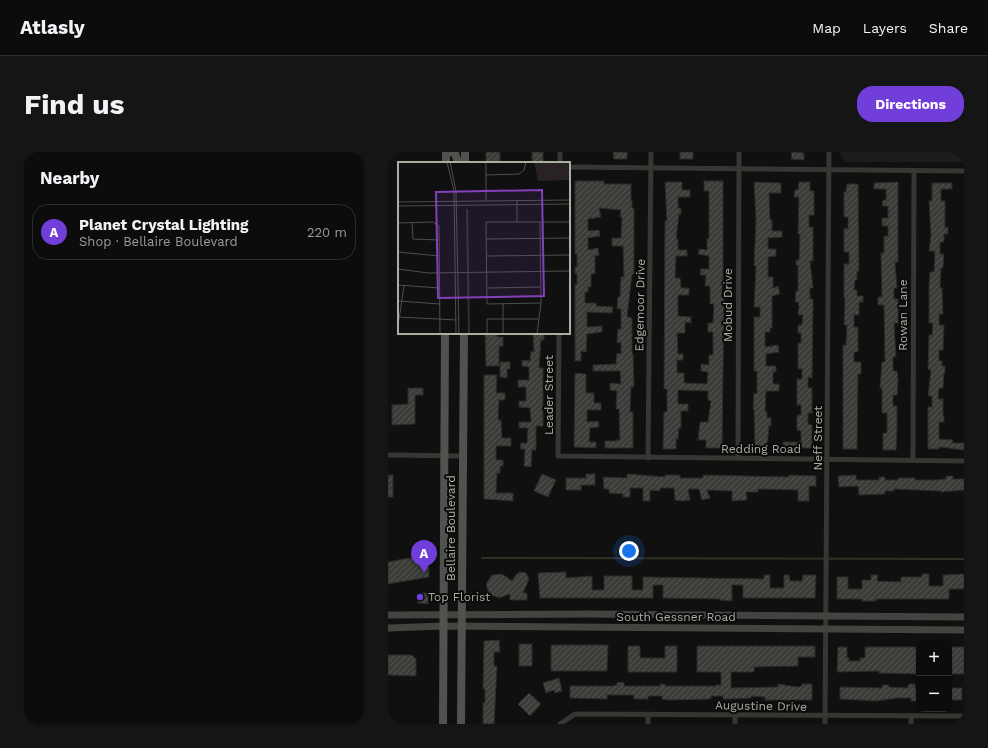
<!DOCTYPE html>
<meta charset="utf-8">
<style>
:root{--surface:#0b0c0b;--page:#141514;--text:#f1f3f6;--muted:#9a9b9d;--line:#2b2c2c;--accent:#713ed9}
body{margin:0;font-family:"Work Sans",sans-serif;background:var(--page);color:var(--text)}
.controls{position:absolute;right:12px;bottom:12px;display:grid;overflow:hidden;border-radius:8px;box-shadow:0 1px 3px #0004}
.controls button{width:36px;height:36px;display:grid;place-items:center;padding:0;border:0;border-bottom:1px solid var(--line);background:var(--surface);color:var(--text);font:20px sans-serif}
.you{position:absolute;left:241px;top:399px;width:14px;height:14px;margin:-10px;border:3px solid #fff;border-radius:50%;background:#1a73e8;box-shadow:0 0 0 6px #1a73e833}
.badge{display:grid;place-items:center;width:26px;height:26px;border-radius:50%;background:var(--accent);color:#fff;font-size:13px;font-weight:700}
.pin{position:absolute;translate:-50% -33px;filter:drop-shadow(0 1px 2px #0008)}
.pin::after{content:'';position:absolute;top:21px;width:14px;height:12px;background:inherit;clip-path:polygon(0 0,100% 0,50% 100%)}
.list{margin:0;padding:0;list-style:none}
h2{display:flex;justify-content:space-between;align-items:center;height:52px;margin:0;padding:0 16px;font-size:17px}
h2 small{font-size:13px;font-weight:400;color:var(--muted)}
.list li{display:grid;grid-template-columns:26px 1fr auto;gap:12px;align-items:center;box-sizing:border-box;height:56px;margin:0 8px 8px;padding:0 8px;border:1px solid var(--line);border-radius:16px}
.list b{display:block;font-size:15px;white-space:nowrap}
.list p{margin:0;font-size:13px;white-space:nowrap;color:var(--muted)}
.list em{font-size:13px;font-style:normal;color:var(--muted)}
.map{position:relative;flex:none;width:576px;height:572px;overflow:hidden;border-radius:16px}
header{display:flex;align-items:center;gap:24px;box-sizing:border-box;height:56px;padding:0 20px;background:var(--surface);border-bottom:1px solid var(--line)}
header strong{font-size:19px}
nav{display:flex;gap:22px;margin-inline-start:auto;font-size:14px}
.intro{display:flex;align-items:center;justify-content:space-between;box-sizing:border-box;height:96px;padding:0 24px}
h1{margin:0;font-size:28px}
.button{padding:10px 18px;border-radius:16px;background:var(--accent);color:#fff;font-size:14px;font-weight:700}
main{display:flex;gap:24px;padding:0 24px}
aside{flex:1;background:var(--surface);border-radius:16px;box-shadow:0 1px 3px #0004}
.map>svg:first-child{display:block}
.built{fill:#1c1d1b}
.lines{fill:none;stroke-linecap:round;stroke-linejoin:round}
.stream{stroke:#313227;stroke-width:2}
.building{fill:url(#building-hatch);stroke:#2a2c29}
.street{stroke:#353733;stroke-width:5}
.secondary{stroke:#42443f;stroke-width:7}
.primary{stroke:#50534d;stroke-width:8}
.poi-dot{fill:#713ed9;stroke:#0a0b0a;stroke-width:1.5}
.labels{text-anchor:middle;stroke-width:4;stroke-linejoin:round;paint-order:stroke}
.street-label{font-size:12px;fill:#aaafa2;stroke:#0a0b0a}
.poi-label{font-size:12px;fill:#aaafa2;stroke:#0a0b0a;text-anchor:start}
.inset-river{fill:none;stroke:#313227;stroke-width:2}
.inset-road{fill:none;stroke:#4d504a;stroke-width:1}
.view{fill:#8240bb;fill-opacity:0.15;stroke:#8240bb;stroke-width:2}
.inset-edge{fill:none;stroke:#aaafa2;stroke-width:2}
</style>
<header>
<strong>Atlasly</strong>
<nav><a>Map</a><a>Layers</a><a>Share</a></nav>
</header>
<div class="intro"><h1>Find us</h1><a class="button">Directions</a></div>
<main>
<aside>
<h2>Nearby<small></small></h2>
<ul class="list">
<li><span class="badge">A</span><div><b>Planet Crystal Lighting</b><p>Shop · Bellaire Boulevard</p></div><em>220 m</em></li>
</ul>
</aside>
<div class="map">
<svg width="576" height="572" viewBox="0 0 576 572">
<defs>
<pattern id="building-hatch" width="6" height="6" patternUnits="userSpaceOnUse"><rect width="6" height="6" fill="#3b3d39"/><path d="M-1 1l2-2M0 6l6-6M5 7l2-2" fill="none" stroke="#555652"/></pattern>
</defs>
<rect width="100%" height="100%" fill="#0f100f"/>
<!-- built -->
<path class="built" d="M450 0H576V10H458Z"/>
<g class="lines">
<!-- stream -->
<path class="stream" d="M94 406 576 407"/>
</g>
<!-- building -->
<g class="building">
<rect x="98" y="0" width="14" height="11"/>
<rect x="144" y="0" width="11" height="11"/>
<path d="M225 0H239V7H226Z"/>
<rect x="292" y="0" width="13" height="7"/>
<path d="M404 0 416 1V8L403 7Z"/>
<path d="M187 29H216V32H243V48H244V56H246V122H244L239 165 244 166V202H245L246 235H243L242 260H245V296H217V289H228V288H232L231 257H228L229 239 222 238V231L233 232 232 219H205V213L228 212 229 201 233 202V190L229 191 230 177H233V157H229L230 145H232L233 125H236L235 94H224V86H233L234 65H232L233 58 211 56 213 65 200 67V79L211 78 212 84 200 86V98L210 96 211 103 207 104V122H203V135H200V140H197V151H208V154L225 155 224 161 199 160V175L214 174V180L199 182 198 200 193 199V209H187V132H189V122H187V115H189V102H187Z"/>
<path d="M316 29H335V127L333 145H336L334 296H318V288H310L312 270H320L323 249 320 248V239L290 238V252H300V259H293V276H291L290 287H288V297H275L276 260H279V237H276L277 69H279L277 30H294V38H302V45H290V56H293V62H291L288 87H290V98H299V104H288L287 126H292L293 136H301V143H290V164L303 165V171L297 170V181H289L290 202H295V208H289V221H296V231L319 232 320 220 313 219V212L321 213V203H325V180H320V171H325L326 152H322V134H317L318 123H312L313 117H321V104L310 102 311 97 319 98V87H321V39H316Z"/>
<path d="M366 30 393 31V41H381L382 68H384V79H394V85L380 86V97H388V104L380 105V125H385V136L390 134 392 142 384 144V176H382V180H377V195L390 193 391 200 378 202V214H388V220H385V232H391V239H378L377 260H379V266H383V274L381 273 379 297H367L366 257H365L366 241 369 242V219H366V165H372V155H366L368 114H366L368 68Z"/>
<path d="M411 30H422V39H426V63H421V75H425V109H422L425 136H422V147H425V156L424 226 420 225V236H424V261H420V272L424 273V296H395V290H413V279L409 278V263H413V253H409V227H414V217H410V191H413V181H410V173H414L415 163H410L411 154 410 150H407L408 139H410V113H408V108H411L412 82H410L411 45H406L407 38H410Z"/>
<path d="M510 30V110H507L509 136H506V147H510V171H506L508 205H505V219H509L510 228 509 243H505V254H509V278L508 298H495V281H499V261H494V236H492L494 210H497L496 153H490V145H494L493 101H496V84H500V74H494V66H500V54H494L495 48H498V37H486V31Z"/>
<path d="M544 31H564V37H553V49H557V76L560 75V82H556V90H552V102H556L555 116H553L552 136H554L555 162H551V173H556L555 198H551V209H554V214H557V221H556L555 236H551L550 247H555V264H556V270H551V287L565 288 564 291H576V298L551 295V297H540V255H544V244H540L543 218 540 217 541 183H544L545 171H541V134L542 120H546L547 99H541L543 83 541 49H544Z"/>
<path d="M459 32H470L471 119H469V128H467L466 138H469V144H475V150H471V163H466V175H470V200H466V210H473V222H470L469 297H455V193H458L459 173H456L457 146H456V112H461V100H456V76L460 77V65H456V40H458Z"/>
<path d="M97 181H109V185H115V194H111V214H98Z"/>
<path d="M145 181H156V188H153L151 216H155V274H148V298H144L143 315 136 314 137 297H132L133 291H139L140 276H131V270H143L142 256 131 255V249H138V235H130V228H141V215L134 214V208L142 209 143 199 146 200Z"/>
<path d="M112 210H122V217H119V226L112 225Z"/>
<path d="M187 221 198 222V241H206V251H213V258H199V270L210 269 211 275 202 276 201 290H208V296L186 295Z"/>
<path d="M96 223H109L108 241H117V248H111L110 268H113L114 286H123V294H108V308H115V314H112V321H109L108 341H125V349L96 347Z"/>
<path d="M20 236H35V243H27V272L4 273V253L20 252Z"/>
<path d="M154 322 168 328 160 345 146 339Z"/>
<path d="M198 322H207V333H193V338H178V326H198Z"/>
<path d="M239 322 277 325V323H292V326H315V323L401 325V323L428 324V334H421V349H410V338L370 337V340H358L359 348 344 349V339L319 338 322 346 314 348 311 337H300L302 348 295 349 287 348 286 336H272V339L262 338V349H255V336H242V345H235V342L221 341V337H216L215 325 239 326Z"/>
<rect x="0" y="323" width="5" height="22"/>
<path d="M468 323V328H491V325H497V328H510V326H527V328H548L558 327V324H565V327H576V338L553 340V339L506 337V339H497V342L471 343 470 334 451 335 450 324Z"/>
<path d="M32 397H41V425L0 432V410L32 404Z"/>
<path d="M132 420 138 421 141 427 135 441H139V448H122V442L111 446 101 442 98 432 104 423 114 422 124 429 128 423Z"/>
<path d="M178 420V426L204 424V438H216V424H244V438H255V425L376 427V423H382V436H396V423H401L402 429H414L415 423H428L427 446H355V433H344V449L332 448V447L275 446V433H265V446H152L150 421Z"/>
<path d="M534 422H541V434H555V423L576 422V437H561V447H488V449H474V447H449V425H460V437H474V428H483V423H490L489 429 513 430V425H534Z"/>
<path d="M30 441H40V452L30 451Z"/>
<path d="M111 488 112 500H106V514H109L106 572H95V551H97V537H95L96 489Z"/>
<rect x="131" y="492" width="13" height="22"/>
<path d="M163 493H220L219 519H163Z"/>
<path d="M240 494H252V506H277V494H289V520H240Z"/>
<path d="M309 494H427V505H410V514L366 515V520H343V536L390 535V532L409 535 414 534V532H424V548H377V545L363 544V546L343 547H335V544H323V547L281 548 274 547V544H260V547H246V543H219V547L182 546V534H225L229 533V531L236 530V534H272V532H277V534H328V533H333V520H309Z"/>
<path d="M450 495H459V506H461V509H472V506H477V495H531V522L491 521V519L449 520Z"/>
<rect x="561" y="495" width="15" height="27"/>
<path d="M0 503H24L28 507V524L0 523Z"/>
<path d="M171 526 174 539 167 541 166 538 158 541 155 531Z"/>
<path d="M521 532H527V536H531L530 549H523V546H510L488 549 452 547V535L494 536V533H501V535L520 536Z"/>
<rect x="561" y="536" width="13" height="12"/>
<path d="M141 541 153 552 142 564 130 552Z"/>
</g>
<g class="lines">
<!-- street -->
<g class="street">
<path d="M172 11V0"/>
<path d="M181 15 576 19"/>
<path d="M171 181 170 304 576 309"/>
<path d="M0 303 75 304"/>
<path d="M260 306 263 0"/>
<path d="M350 306 351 0"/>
<path d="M525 308 526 19"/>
<path d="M172 572 187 562 576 564"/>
<path d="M260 572V562"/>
<path d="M347 572V563"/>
<path d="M437 572 441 0"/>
<path d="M523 572V565"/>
</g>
<!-- secondary -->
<g class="secondary">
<path d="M0 463 200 462 576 465"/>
<path d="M0 476 56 474 576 478"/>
</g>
<!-- primary -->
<g class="primary">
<path d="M61 0 67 1 70 11"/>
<path d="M58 11V0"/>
<path d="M77 11V0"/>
<path d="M55 572 57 181"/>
<path d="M73 572 76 181"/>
</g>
</g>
<!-- markers -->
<circle class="poi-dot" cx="32" cy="445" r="4"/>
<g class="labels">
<!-- street labels -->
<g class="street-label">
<text transform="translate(252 153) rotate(-89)" y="4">Edgemoor Drive</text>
<text transform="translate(340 153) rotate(-90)" y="4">Mobud Drive</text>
<text transform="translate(515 163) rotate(-90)" y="4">Rowan Lane</text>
<text transform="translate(161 243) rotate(-90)" y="4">Leader Street</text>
<text transform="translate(430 286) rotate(-90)" y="4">Neff Street</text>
<text x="373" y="301">Redding Road</text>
<text transform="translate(63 376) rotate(-90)" y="4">Bellaire Boulevard</text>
<text x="288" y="469">South Gessner Road</text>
<text transform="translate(373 554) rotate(1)" y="4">Augustine Drive</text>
</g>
<!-- poi labels -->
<g class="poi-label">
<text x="40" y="449">Top Florist</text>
</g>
</g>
<!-- overview -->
<g transform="translate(10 10)">
<rect width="172" height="172" fill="#0f100f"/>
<path d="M136 0H172V18L140 19Z" fill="#292224"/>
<path class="inset-river" d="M69 47 71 172"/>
<path class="inset-road" d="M49 0 56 29 58 172M52 0 58 29 61 172M88 0V39M88 13 121 12 126 8 128 0M0 40 172 38M0 44 172 42M14 60 15 77 41 78M119 60V39M0 61 35 60 41 64 42 172M88 77 172 76M0 90 41 94M89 94 172 93M0 107 30 111 172 109M0 123 41 126M89 126 142 125M0 139 42 142M143 141 89 142 88 60H172M105 142V172M0 155 59 158M0 164 6 124M89 172V157H140M139 172 143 141 142 60"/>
<path class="view" d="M144 28 146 134 40 136 38 30Z"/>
<rect width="172" height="172" class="inset-edge"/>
</g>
</svg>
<div class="controls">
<button>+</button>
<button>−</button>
</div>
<div class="you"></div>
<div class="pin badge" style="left:36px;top:421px">A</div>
</div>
</main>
